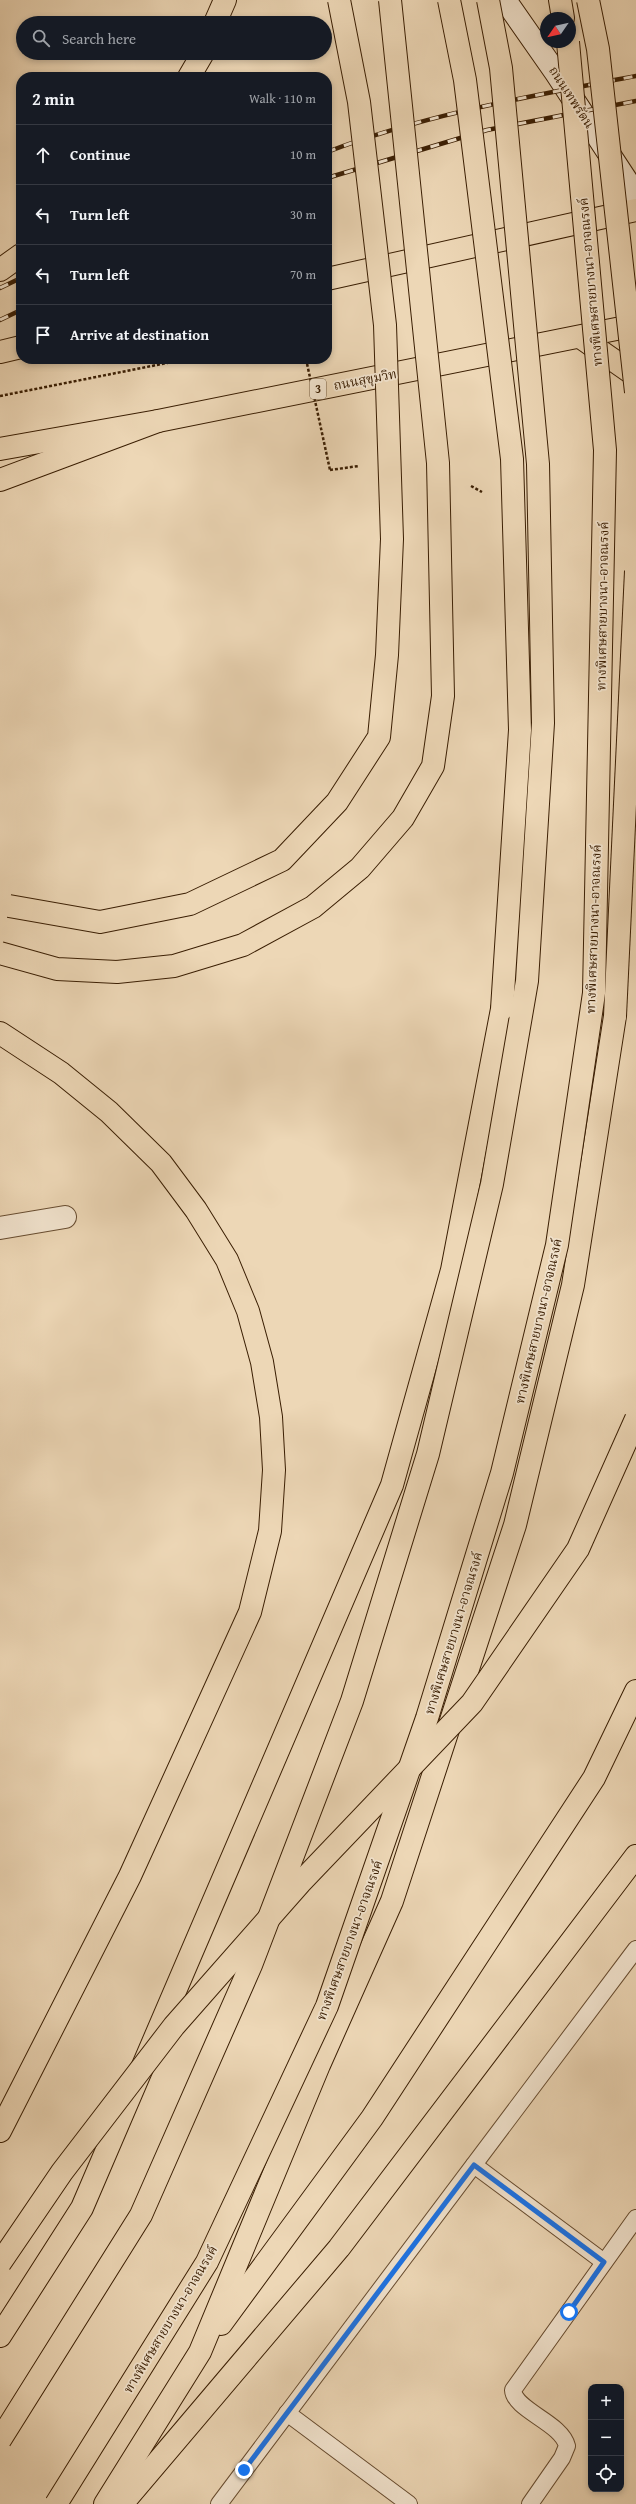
<!DOCTYPE html>
<meta charset="utf-8">
<style>
:root{--surface:#171b24;--page:#20242c;--text:#f1f3f6;--muted:#9ea1a6;--line:#363941}
body{margin:0;font-family:"Gentium Book Plus","Noto Serif Thai",serif;background:var(--page);color:var(--text)}
.controls{position:absolute;right:12px;bottom:12px;display:grid;overflow:hidden;border-radius:8px;box-shadow:0 2px 6px #0003}
.controls button{width:36px;height:36px;display:grid;place-items:center;padding:0;border:0;border-bottom:1px solid var(--line);background:var(--surface);color:var(--text);font:20px sans-serif}
.compass{position:absolute;left:540px;top:12px;width:36px;height:36px;border-radius:50%;background:var(--surface);box-shadow:0 2px 6px #0003;rotate:236deg}
.stop{position:absolute;width:12px;height:12px;margin:-9px;border:3px solid #1a73e8;border-radius:50%;background:#fff}
.stop.end{background:#1a73e8;border-color:#fff;box-shadow:0 1px 4px #0008}
.list{margin:0;padding:0;list-style:none}
h2{display:flex;justify-content:space-between;align-items:center;height:52px;margin:0;padding:0 16px;font-size:17px}
h2 small{font-size:13px;font-weight:400;color:var(--muted)}
.list li{display:grid;grid-template-columns:26px 1fr auto;gap:12px;align-items:center;box-sizing:border-box;height:60px;padding:0 16px;border-top:1px solid var(--line)}
.list b{display:block;font-size:15px;white-space:nowrap}
.list em{font-size:13px;font-style:normal;color:var(--muted)}
.icon{flex:none;width:22px;height:22px;fill:none;stroke:currentColor;stroke-width:2;stroke-linecap:round;stroke-linejoin:round}
.map{position:relative;flex:none;width:636px;height:2504px;overflow:hidden}
.search{position:absolute;background:var(--surface);box-shadow:0 2px 6px #0003;left:16px;top:16px;width:316px;height:44px;display:flex;align-items:center;gap:10px;box-sizing:border-box;padding:0 14px;border-radius:22px;color:var(--muted);font-size:15px}
.panel{position:absolute;background:var(--surface);box-shadow:0 2px 6px #0003;left:16px;top:72px;width:316px;height:292px;border-radius:16px}
.map>svg:first-child{display:block}
.lines{fill:none;stroke-linecap:round;stroke-linejoin:round}
.lane-casing{stroke:#674c30;stroke-width:18}
.street-casing{stroke:#674c30;stroke-width:24}
.secondary-casing{stroke:#3a1e03;stroke-width:24}
.primary-casing{stroke:#3a1e03;stroke-width:24}
.highway-casing{stroke:#3a1e03;stroke-width:24}
.path{stroke:#3a1e03;stroke-width:2.5;stroke-dasharray:3 2;stroke-linecap:butt}
.lane{stroke:#f3e5d0;stroke-width:16}
.street{stroke:#f3e5d0;stroke-width:22}
.secondary{stroke:#f3e5d0;stroke-width:22}
.primary{stroke:#edd7b6;stroke-width:22}
.highway{stroke:#edd7b6;stroke-width:22}
.rail-casing{stroke:#3a1e03;stroke-width:4.5}
.rail{stroke:#f3e5d0;stroke-width:3;stroke-dasharray:9;stroke-linecap:butt}
.highway-bridge-casing{stroke:#3a1e03;stroke-width:24;stroke-linecap:butt}
.path-bridge{stroke:#3a1e03;stroke-width:2.5;stroke-dasharray:3 2;stroke-linecap:butt}
.highway-bridge{stroke:#edd7b6;stroke-width:22}
.route{stroke:#1a73e8;stroke-width:5}
.labels{text-anchor:middle;stroke-width:3.5;stroke-linejoin:round;paint-order:stroke}
.shield{fill:#f3e5d0;stroke:#725a40;stroke-width:1}
.shield-label{font-size:12px;font-weight:bold;fill:#3a1e03}
.street-label{font-size:13px;fill:#3a1e03;stroke:#f3e5d0}
</style>
<div class="map">
<svg width="636" height="2504" viewBox="0 0 636 2504">
<rect width="100%" height="100%" fill="#edd7b6"/>
<filter id="stains"><feTurbulence type="fractalNoise" baseFrequency=".005" numOctaves="4"/><feColorMatrix values="0 0 0 0 .2 0 0 0 0 .09 0 0 0 0 .02 0 0 0 .5 -.17"/></filter>
<radialGradient id="worn" r=".72"><stop offset=".6" stop-color="#630" stop-opacity="0"/><stop offset="1" stop-color="#630" stop-opacity=".3"/></radialGradient>
<g class="lines">
<defs>
<g id="lane">
<path d="M474 2165 604 2262"/>
<path d="M287 2413 409 2504"/>
<path d="M219 2504 636 1949"/>
<path d="M530 2504 562 2458 567 2446C562 2423 514 2410 513 2390L636 2218"/>
</g>
<path id="street" d="M0 1228 65 1217"/>
<path id="secondary" d="M505 0 556 73 636 195"/>
<g id="primary">
<path d="M215 23 225 0"/>
<path d="M189 77 203 53"/>
<path d="M0 270 21 255"/>
<path d="M327 279 636 210"/>
<path d="M583 339 636 376"/>
<path d="M0 352 21 347"/>
<path d="M0 449 158 421 636 325"/>
</g>
<g id="highway">
<path d="M560 0 563 18"/>
<path d="M0 480 158 421"/>
<path d="M0 1033 61 1073 109 1112 161 1163 196 1210 227 1260 248 1311 262 1362 271 1417 274 1470 270 1531 250 1612 130 1876 0 2131"/>
<path d="M221 2324 372 2118 594 1778 636 1691"/>
<path d="M0 2336 82 2208 392 1485 452 1270 502 1009"/>
<path d="M105 2504 200 2352 319 2065 392 1901 515 1525 573 1285 615 1016"/>
<path d="M122 2504 339 2248 636 1856"/>
</g>
</defs>
<!-- lane casing -->
<use href="#lane" class="lane-casing"/>
<!-- street casing -->
<use href="#street" class="street-casing"/>
<!-- secondary casing -->
<use href="#secondary" class="secondary-casing"/>
<!-- primary casing -->
<use href="#primary" class="primary-casing"/>
<!-- highway casing -->
<use href="#highway" class="highway-casing"/>
<!-- path -->
<g class="path">
<path d="M0 396 187 359"/>
<path d="M330 470 359 466"/>
<path d="M471 486 482 492"/>
</g>
<!-- lane -->
<use href="#lane" class="lane"/>
<!-- street -->
<use href="#street" class="street"/>
<!-- secondary -->
<use href="#secondary" class="secondary"/>
<!-- primary -->
<use href="#primary" class="primary"/>
<!-- highway -->
<use href="#highway" class="highway"/>
<defs>
<g id="rail">
<path d="M327 152C426 114 532 96 636 76"/>
<path d="M327 178 487 130 636 101"/>
<path d="M0 288 21 278"/>
<path d="M0 320 21 310"/>
</g>
</defs>
<!-- rail casing -->
<use href="#rail" class="rail-casing"/>
<!-- rail -->
<use href="#rail" class="rail"/>
<defs>
<g id="highway-bridge">
<path d="M449 0 465 80 512 459 520 730 502 1009"/>
<path d="M588 0 598 49 636 392"/>
<path d="M9 906 100 922 190 904 282 860 337 802 379 737 387 655 392 539 385 325 359 102 339 0"/>
<path d="M0 953 57 969 117 972 174 966 243 945 313 907 360 868 403 818 433 766 443 696 438 463 390 0"/>
<path d="M615 1016 636 571"/>
<path d="M0 2263 62 2172 174 2026 300 1883 472 1703 578 1549 636 1419"/>
<path d="M0 2440 141 2215 251 1965 352 1701 428 1454 492 1184 527 981 543 723 538 464 501 68 488 0"/>
<path d="M56 2504 207 2262 327 2006 427 1718 502 1473 557 1245 594 993 605 450 568 42"/>
</g>
</defs>
<!-- highway-bridge casing -->
<use href="#highway-bridge" class="highway-bridge-casing"/>
<!-- path-bridge -->
<path class="path-bridge" d="M306 359 330 470"/>
<!-- highway-bridge -->
<use href="#highway-bridge" class="highway-bridge"/>
</g>
<g class="lines">
<!-- route -->
<path class="route" d="M244 2470 474 2165 604 2262 569 2312"/>
</g>
<g class="labels">
<!-- shield labels -->
<rect class="shield" x="310" y="379" width="16" height="20" rx="3"/>
<g class="shield-label">
<text x="318" y="393">3</text>
</g>
<!-- street labels -->
<g class="street-label">
<text transform="translate(572 97) rotate(57)" y="5">ถนนเทพรัตน</text>
<text transform="translate(590 282) rotate(-95)" y="5">ทางพิเศษสายบางนา-อาจณรงค์</text>
<text transform="translate(365 379) rotate(-11)" y="5">ถนนสุขุมวิท</text>
<text transform="translate(602 606) rotate(-89)" y="5">ทางพิเศษสายบางนา-อาจณรงค์</text>
<text transform="translate(593 929) rotate(-88)" y="5">ทางพิเศษสายบางนา-อาจณรงค์</text>
<text transform="translate(538 1321) rotate(-77)" y="5">ทางพิเศษสายบางนา-อาจณรงค์</text>
<text transform="translate(453 1633) rotate(-73)" y="5">ทางพิเศษสายบางนา-อาจณรงค์</text>
<text transform="translate(349 1940) rotate(-70)" y="5">ทางพิเศษสายบางนา-อาจณรงค์</text>
<text transform="translate(170 2319) rotate(-59)" y="5">ทางพิเศษสายบางนา-อาจณรงค์</text>
</g>
</g>
<rect width="100%" height="100%" filter="url(#stains)"/>
<rect width="100%" height="100%" fill="url(#worn)"/>
</svg>
<div class="controls">
<button>+</button>
<button>−</button>
<button><svg class="icon" aria-label="locate" viewBox="0 0 24 24"><circle cx="12" cy="12" r="6"/><path d="M12 2v4M12 18v4M2 12h4M18 12h4"/></svg></button>
</div>
<svg class="compass" viewBox="-18 -18 36 36"><path d="M0-13l5 13h-10z" fill="#e53935"/><path d="M0 13l5-13h-10z" fill="#9ea1a6"/></svg>
<div class="stop" style="left:569px;top:2312px"></div>
<div class="stop end" style="left:244px;top:2470px"></div>
<div class="search"><svg class="icon" aria-label="search" viewBox="0 0 24 24"><circle cx="10" cy="10" r="6"/><path d="M15 15l6 6"/></svg>Search here</div>
<section class="panel">
<h2>2 min<small>Walk · 110 m</small></h2>
<ul class="list">
<li><svg class="icon" aria-label="ahead" viewBox="0 0 24 24"><path d="M12 20V5M6 11l6-6 6 6"/></svg><div><b>Continue</b></div><em>10 m</em></li>
<li><svg class="icon" aria-label="left" viewBox="0 0 24 24"><path d="M17 20v-9H6M10 6l-5 5 5 5"/></svg><div><b>Turn left</b></div><em>30 m</em></li>
<li><svg class="icon" aria-label="left" viewBox="0 0 24 24"><path d="M17 20v-9H6M10 6l-5 5 5 5"/></svg><div><b>Turn left</b></div><em>70 m</em></li>
<li><svg class="icon" aria-label="arrive" viewBox="0 0 24 24"><path d="M6 21V4h12l-3 4 3 4H6"/></svg><div><b>Arrive at destination</b></div></li>
</ul>
</section>
</div>
